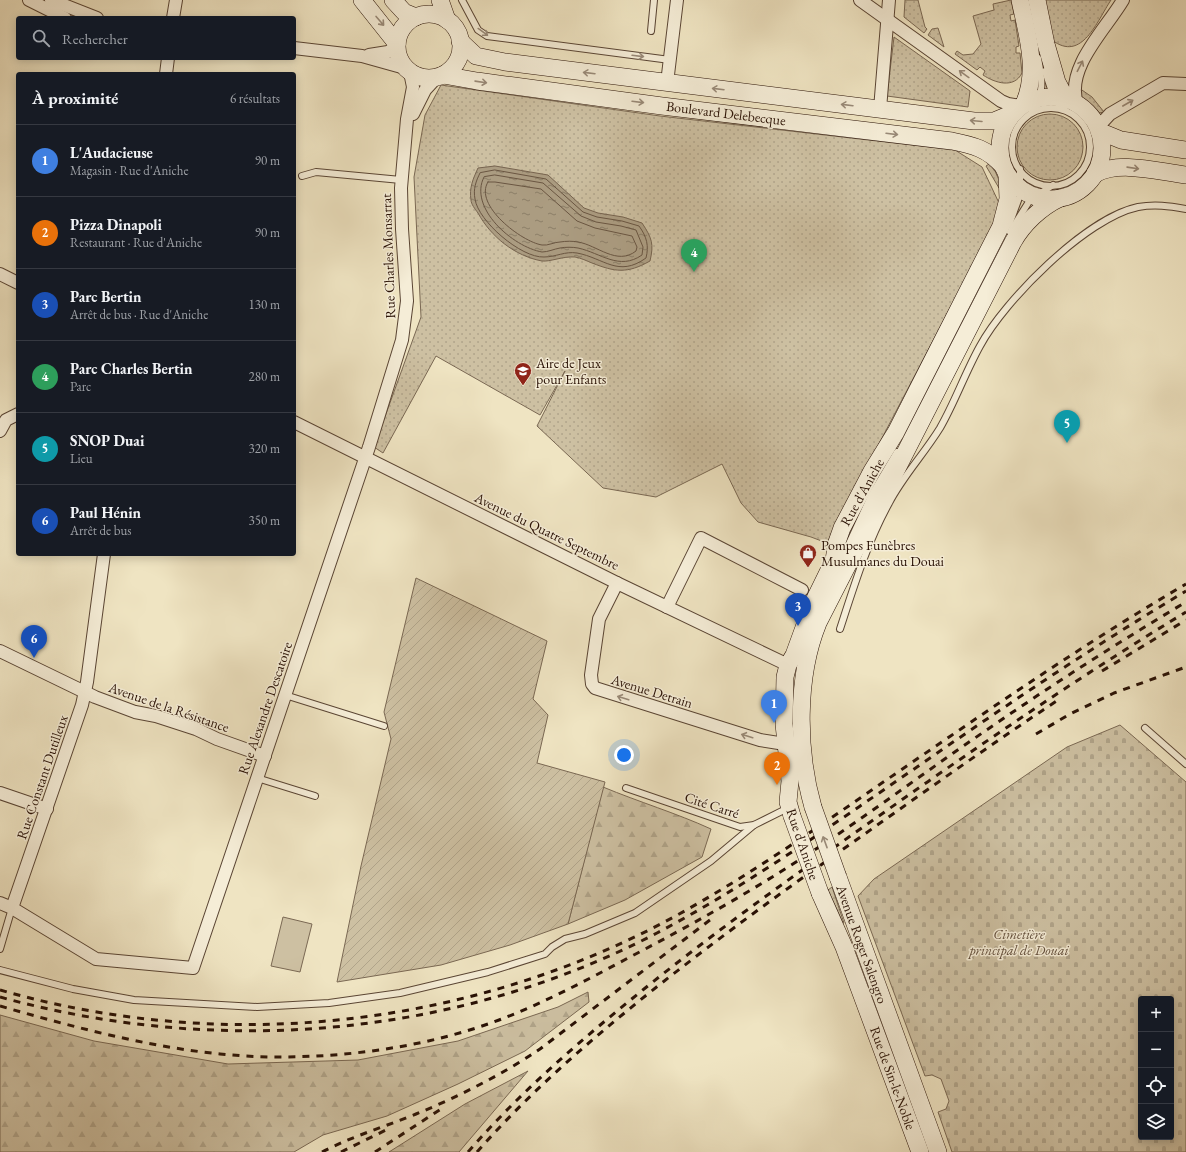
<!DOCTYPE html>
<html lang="fr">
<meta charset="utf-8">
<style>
:root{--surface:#171b24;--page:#242831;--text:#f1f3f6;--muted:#9ea1a6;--line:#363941;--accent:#c59692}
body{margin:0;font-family:"EB Garamond",serif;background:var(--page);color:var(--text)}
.controls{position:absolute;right:12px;bottom:12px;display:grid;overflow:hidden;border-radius:4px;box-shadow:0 2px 10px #0003}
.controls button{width:36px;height:36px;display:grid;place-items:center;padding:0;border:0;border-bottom:1px solid var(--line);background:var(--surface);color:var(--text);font:20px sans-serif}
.you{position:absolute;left:624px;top:755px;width:14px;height:14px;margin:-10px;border:3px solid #fff;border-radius:50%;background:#1a73e8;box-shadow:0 0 0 6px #1a73e833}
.badge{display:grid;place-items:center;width:26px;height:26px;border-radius:50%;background:var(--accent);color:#fff;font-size:13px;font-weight:700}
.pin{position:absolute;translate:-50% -33px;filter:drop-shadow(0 1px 2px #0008)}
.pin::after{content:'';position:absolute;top:21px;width:14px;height:12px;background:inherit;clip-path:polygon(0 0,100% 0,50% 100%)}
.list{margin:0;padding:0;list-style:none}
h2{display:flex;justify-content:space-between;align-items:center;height:52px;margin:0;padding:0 16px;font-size:17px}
h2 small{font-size:13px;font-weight:400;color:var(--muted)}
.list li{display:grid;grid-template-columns:26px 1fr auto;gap:12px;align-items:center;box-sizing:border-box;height:72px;padding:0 16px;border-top:1px solid var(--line)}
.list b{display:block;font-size:15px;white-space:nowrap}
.list p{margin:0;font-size:13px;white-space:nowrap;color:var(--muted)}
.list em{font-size:13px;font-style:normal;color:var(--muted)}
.icon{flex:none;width:22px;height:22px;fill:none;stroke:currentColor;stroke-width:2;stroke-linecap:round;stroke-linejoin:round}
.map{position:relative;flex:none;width:1186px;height:1152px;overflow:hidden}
.search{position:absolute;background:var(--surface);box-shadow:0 2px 10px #0003;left:16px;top:16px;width:280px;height:44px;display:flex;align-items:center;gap:10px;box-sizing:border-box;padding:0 14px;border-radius:4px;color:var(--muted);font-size:15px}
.panel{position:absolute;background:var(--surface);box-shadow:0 2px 10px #0003;left:16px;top:72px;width:280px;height:484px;border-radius:4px}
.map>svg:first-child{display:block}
.grass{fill:url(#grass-dots);stroke:#7a6853}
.forest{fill:url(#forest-firs);stroke:#7a6853}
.cemetery{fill:url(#cemetery-stones);stroke:#7a6853;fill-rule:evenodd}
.garden{fill:url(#garden-furrows);stroke:#7a6853}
.pitch{fill:#cdc0a2;stroke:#7a6853}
.water{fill:url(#water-ripples);stroke:#77644f}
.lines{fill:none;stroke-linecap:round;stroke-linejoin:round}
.shore{stroke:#6a5642;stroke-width:1}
.lane-casing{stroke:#5a4534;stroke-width:8}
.street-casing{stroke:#5a4534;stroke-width:14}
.secondary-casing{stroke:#281004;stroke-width:18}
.lane{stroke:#f5edd7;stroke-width:6}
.street{stroke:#f5edd7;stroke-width:12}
.secondary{stroke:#f5edd7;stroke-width:17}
.rail{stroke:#281004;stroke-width:3;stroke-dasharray:7 7;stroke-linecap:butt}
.secondary-bridge-casing{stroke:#281004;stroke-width:18;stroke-linecap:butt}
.secondary-bridge{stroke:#f5edd7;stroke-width:17}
.oneway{stroke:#998a78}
.labels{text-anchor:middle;stroke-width:3;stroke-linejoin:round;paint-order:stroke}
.street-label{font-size:14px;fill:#281004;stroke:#f5edd7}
.poi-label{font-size:14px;fill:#281004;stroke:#f5edd7;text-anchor:start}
.park-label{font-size:14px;font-style:italic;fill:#624e3b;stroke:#f5edd7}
</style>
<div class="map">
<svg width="1186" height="1152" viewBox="0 0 1186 1152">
<defs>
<pattern id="grass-dots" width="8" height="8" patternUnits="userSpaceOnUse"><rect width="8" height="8" fill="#cdc0a2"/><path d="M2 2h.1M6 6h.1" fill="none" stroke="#b0a48a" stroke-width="1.8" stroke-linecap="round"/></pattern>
<pattern id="forest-firs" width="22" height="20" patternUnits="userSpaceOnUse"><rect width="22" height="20" fill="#cdc0a2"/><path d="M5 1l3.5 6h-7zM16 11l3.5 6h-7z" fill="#b0a48a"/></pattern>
<pattern id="cemetery-stones" width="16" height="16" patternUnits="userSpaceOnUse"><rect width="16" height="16" fill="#cdc0a2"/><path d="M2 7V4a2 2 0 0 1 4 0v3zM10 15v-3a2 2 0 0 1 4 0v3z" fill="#b0a48a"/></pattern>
<pattern id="garden-furrows" width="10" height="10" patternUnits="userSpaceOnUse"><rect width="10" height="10" fill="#cdc0a2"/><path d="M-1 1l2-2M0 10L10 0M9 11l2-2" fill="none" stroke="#b0a48a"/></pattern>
<pattern id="water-ripples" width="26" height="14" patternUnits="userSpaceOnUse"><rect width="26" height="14" fill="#ab9c81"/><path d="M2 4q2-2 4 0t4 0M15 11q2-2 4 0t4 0" fill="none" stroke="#8b7e67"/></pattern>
</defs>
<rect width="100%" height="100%" fill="#efe4c2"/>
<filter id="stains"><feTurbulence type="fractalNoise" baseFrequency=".005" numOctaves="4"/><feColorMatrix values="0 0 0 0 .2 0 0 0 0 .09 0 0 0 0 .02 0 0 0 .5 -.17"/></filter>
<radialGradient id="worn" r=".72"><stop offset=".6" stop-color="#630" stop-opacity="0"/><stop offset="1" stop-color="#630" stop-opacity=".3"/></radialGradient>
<!-- grass -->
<g class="grass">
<path d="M905 0H918L925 27 927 29 924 33 904 17Z"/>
<path d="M1011 0 1014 14 1010 15 1011 21 1015 20 1019 46 1016 47V53H1020L1022 73C1014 89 995 83 983 75L985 71 980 67 977 70 955 54 957 51 963 55 973 54 981 44 973 16 994 10 993 4Z"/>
<path d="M1045 0H1111C1097 21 1082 63 1052 40Z"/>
<path d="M938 28 944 47 928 35 932 29Z"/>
<path d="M894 37 970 91 968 107 887 96Z"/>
<path d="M441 85 660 116 955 150 982 167 999 203 992 228 827 543 811 537 758 522 741 503 722 464 656 497 603 488 537 426 565 371 540 415 436 356 383 453 374 447 421 317 414 177 425 115Z"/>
<path d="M1079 88 1092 97 1104 112 1099 113 1081 98Z"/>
<circle cx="1050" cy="147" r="33"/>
<path d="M989 164 995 171 1002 187 999 188 986 166Z"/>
<path d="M832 887 844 923H843L828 890Z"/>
</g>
<!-- forest -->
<g class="forest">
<path d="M603 787C639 802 676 813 711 829L702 857 625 900 568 924Z"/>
<path d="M588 992 589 1002 525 1051 458 1084 387 1116 323 1135 294 1152H0V1015L94 1041 228 1064 358 1060 458 1041 558 1007Z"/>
<path d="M528 1071 459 1152H389L465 1104Z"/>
</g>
<!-- cemetery -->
<path class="cemetery" d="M1120 725 1186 782V1152H952L938 1112 946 1109 949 1101 941 1079 932 1075 925 1076 858 896 874 879 1067 747ZM1141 999H1171V1137H1141Z"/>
<!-- garden -->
<path class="garden" d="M416 578 547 641 533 699 548 715 537 763 605 782 568 924 510 945 441 965 337 982 361 866 391 739 384 712Z"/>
<!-- pitch -->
<path class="pitch" d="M283 917 312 924 300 972 271 966Z"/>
<!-- water -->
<path class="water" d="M495 166 548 175 584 208 598 213 623 217 642 223C652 238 654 244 650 261 627 274 615 272 592 263 587 261 581 258 575 257 563 256 550 262 542 261 515 256 491 237 478 213 475 209 471 204 471 200 469 188 473 179 478 168Z"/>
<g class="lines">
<!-- shore -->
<g class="shore">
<path d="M495 170 546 179 583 212 597 217 622 221 639 226C647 237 649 246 646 258 618 278 604 258 577 253 565 251 556 257 544 257 521 258 478 221 475 199 473 189 476 181 480 173Z"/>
<path d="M495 175 543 183 581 216 596 222 621 226 636 230 643 247 642 255C619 271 601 253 578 248 573 247 565 247 560 248 554 249 548 252 542 252 513 247 468 208 484 177Z"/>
<path d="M488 182H495L541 189 577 221 595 228 632 236 637 247 636 251C617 266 597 245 578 242 573 241 566 241 560 242 554 242 548 246 542 245 522 242 473 205 488 182Z"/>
</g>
<defs>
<g id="lane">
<path d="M462 0 478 30 487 36 670 60"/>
<path d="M651 31 654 0"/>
<path d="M1045 71 1053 95 1065 110"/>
<circle cx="1051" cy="147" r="39"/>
<path d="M1032 112C1045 95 1042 78 1038 58"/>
<path d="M302 176 316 172 401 180"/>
<path d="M1009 225 1020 195V169"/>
<path d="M1010 232 1030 200 1053 185"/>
<path d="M841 561 872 494 897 452"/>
<path d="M840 629C854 586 867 543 889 503 903 476 924 454 940 428 955 402 965 373 980 346 1004 301 1086 218 1138 207 1155 204 1169 206 1186 209"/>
<path d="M285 695 384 726"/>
<path d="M1145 728 1186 764"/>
<path d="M257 778 315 796"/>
<path d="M626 788 740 827 754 825 788 808"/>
<path d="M0 949 12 908"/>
<path d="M0 970 73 989 134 1000 257 1007 329 1003 400 993 488 972 545 954 552 947 565 939 585 934 635 913 711 861 754 825"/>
</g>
<g id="street">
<path d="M29 0 65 18"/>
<path d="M51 0 97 18"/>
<path d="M860 0 1001 101 1008 104 1021 106"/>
<path d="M173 18 176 0"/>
<path d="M294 48 362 56 405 68"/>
<path d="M369 55 388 52 397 46"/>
<path d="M166 74 168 58"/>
<path d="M667 83 677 0"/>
<path d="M1077 103C1065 68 1106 29 1123 0"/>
<path d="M880 109 889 0"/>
<path d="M413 114 425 90 437 77"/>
<path d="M1098 127 1110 114 1163 83 1186 84"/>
<path d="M0 274 18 283"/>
<path d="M294 422 617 583 788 665"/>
<path d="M0 431 6 420 18 414"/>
<path d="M104 554 87 682 82 705 12 908 96 959 193 968 369 447 402 340 407 301 402 229 401 188 407 119 413 87 410 72"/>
<path d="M617 583 599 619 591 675 592 684 595 688 760 740 785 744"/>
<path d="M667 607 701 538 802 590"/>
<path d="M0 651 95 697 135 712 156 716 196 729 217 739 265 756"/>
<path d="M0 793 47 809"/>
<path d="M0 903 12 908"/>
</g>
<g id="secondary">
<path d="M362 0 397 44"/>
<path d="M393 0 404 12 416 17"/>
<path d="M440 0 447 20"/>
<path d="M1020 0C1027 34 1039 70 1024 104"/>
<path d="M1037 0 1046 44 1057 82 1066 99"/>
<circle cx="429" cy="46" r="32"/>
<path d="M460 41 476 56 505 62 974 121H994L1013 113"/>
<path d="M443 75 477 81 662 106 952 141C973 145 988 149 1003 166"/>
<circle cx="1051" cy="148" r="51"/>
<path d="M1099 131 1121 140 1186 150"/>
<path d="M1095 174C1120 160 1159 172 1186 175"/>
<path d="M813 807C797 751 796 677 818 623L1013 242C1023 224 1041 207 1060 198"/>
<path d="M792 816 788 802 790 781 784 724 785 677 788 665 794 655 813 603 834 560 837 542 842 528 872 471 896 432 1001 226 1008 199 1007 175"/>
<path d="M838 877 938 1152"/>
<path d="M820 893 844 947 920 1152"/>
</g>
</defs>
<!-- lane casing -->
<use href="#lane" class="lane-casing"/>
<!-- street casing -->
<use href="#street" class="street-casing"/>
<!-- secondary casing -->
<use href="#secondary" class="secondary-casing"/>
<!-- lane -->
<use href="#lane" class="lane"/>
<!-- street -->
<use href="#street" class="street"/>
<!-- secondary -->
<use href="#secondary" class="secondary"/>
<!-- rail -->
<g class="rail">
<path d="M1102 671 1186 620"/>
<path d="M1036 734 1070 714 1114 693 1186 667"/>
<path d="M0 990C216 1052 450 1030 651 929 731 888 805 836 879 785 980 716 1080 646 1186 584"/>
<path d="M0 997C218 1057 456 1038 657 933 748 885 832 825 917 767 1005 706 1094 646 1186 591"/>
<path d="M0 1006C91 1032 184 1057 279 1057 352 1057 430 1046 499 1020 544 1003 587 980 630 957 693 924 754 890 813 851 868 815 921 775 975 738 1044 690 1114 645 1186 602"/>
<path d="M322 1152C353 1136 384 1127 416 1114 458 1097 503 1074 540 1049L710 920"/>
<path d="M341 1152 388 1129"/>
<path d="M375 1152 444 1107"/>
<path d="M468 1152C521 1091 581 1040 644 989 705 940 768 894 832 849 948 767 1064 686 1186 612"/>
<path d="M477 1152C530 1092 587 1043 649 993 706 948 765 904 825 862 903 807 981 751 1061 698"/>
</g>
<defs>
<g id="secondary-bridge">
<path d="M813 807 838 877"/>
<path d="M792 816 820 893"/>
</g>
</defs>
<!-- secondary-bridge casing -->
<use href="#secondary-bridge" class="secondary-bridge-casing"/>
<!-- secondary-bridge -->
<use href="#secondary-bridge" class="secondary-bridge"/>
</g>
<!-- one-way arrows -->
<defs><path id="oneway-shaft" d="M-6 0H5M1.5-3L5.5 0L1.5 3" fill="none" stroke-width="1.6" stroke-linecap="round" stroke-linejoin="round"/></defs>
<g class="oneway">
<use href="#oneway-shaft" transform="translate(380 21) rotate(49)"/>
<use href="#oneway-shaft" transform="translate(483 32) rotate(36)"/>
<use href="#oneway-shaft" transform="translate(638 56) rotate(7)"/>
<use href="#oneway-shaft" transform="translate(1080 66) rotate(-63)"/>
<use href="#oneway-shaft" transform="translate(589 73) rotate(-173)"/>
<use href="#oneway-shaft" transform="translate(964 74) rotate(-144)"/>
<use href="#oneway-shaft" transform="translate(481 82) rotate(8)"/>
<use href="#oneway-shaft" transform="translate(718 89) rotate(-173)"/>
<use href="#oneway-shaft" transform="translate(638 102) rotate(7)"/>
<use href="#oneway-shaft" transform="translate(1128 103) rotate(-30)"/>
<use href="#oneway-shaft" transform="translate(847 105) rotate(-173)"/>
<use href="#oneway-shaft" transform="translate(976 121) rotate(-175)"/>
<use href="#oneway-shaft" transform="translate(892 134) rotate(7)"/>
<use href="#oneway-shaft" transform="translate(1133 168) rotate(8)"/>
<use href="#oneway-shaft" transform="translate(623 698) rotate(-163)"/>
<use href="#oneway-shaft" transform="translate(747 736) rotate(-163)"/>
<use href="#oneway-shaft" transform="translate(825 842) rotate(-110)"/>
</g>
<!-- icons -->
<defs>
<symbol id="school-pin" viewBox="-11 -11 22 30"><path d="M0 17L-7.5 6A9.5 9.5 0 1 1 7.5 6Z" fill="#8f2418" stroke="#f5edd7"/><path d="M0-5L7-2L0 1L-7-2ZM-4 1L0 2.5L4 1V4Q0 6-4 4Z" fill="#fff"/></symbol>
<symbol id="shop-pin" viewBox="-11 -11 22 30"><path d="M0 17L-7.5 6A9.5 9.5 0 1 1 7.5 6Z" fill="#8f2418" stroke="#f5edd7"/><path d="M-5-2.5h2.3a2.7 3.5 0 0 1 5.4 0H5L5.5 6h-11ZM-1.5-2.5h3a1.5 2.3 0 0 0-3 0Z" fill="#fff"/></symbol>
</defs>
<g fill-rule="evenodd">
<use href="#school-pin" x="513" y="361" width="20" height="27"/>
<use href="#shop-pin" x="798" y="543" width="20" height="27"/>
</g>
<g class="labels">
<!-- street labels -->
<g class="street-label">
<text transform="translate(726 113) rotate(7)" y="5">Boulevard Delebecque</text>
<text transform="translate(388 256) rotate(-92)" y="5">Rue Charles Monsarrat</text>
<text transform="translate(862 492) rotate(-61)" y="5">Rue d'Aniche</text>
<text transform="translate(547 531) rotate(26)" y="5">Avenue du Quatre Septembre</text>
<text transform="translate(652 691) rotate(17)" y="5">Avenue Detrain</text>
<text transform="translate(169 707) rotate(19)" y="5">Avenue de la Résistance</text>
<text transform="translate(265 708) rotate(-71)" y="5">Rue Alexandre Descatoire</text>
<text transform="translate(42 777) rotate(-71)" y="5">Rue Constant Dutilleux</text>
<text transform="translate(712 805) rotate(18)" y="5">Cité Carré</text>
<text transform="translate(803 844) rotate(71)" y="5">Rue d'Aniche</text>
<text transform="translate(862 944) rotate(70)" y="5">Avenue Roger Salengro</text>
<text transform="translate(893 1078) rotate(70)" y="5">Rue de Sin-le-Noble</text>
</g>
<!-- poi labels -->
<g class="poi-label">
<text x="536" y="368">Aire de Jeux<tspan x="536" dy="16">pour Enfants</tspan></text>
<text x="821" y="550">Pompes Funèbres<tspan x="821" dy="16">Musulmanes du Douai</tspan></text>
</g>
<!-- park labels -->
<g class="park-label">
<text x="1019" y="939">Cimetière<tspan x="1019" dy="16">principal de Douai</tspan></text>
</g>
</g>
<rect width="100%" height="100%" filter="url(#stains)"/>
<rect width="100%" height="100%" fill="url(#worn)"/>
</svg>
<div class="controls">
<button>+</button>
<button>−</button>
<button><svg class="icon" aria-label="locate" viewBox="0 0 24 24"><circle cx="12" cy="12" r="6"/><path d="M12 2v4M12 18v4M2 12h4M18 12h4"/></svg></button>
<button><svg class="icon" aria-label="layers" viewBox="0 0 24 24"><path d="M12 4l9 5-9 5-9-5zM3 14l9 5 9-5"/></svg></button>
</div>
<div class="you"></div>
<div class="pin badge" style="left:774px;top:723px;background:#3f7fe0">1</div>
<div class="pin badge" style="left:777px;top:785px;background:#e8710a">2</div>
<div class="pin badge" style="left:798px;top:626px;background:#1a4fb4">3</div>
<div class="pin badge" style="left:694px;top:272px;background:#2e9e5b">4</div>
<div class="pin badge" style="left:1067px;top:443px;background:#0f9aa8">5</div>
<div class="pin badge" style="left:34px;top:658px;background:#1a4fb4">6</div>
<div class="search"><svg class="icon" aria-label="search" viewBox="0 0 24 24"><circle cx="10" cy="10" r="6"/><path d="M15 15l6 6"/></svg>Rechercher</div>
<section class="panel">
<h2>À proximité<small>6 résultats</small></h2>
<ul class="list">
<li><span class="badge" style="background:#3f7fe0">1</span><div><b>L'Audacieuse</b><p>Magasin · Rue d'Aniche</p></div><em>90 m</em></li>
<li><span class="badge" style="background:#e8710a">2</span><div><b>Pizza Dinapoli</b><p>Restaurant · Rue d'Aniche</p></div><em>90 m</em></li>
<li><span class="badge" style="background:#1a4fb4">3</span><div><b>Parc Bertin</b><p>Arrêt de bus · Rue d'Aniche</p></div><em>130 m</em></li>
<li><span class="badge" style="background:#2e9e5b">4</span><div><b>Parc Charles Bertin</b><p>Parc</p></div><em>280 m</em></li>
<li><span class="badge" style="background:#0f9aa8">5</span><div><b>SNOP Duai</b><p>Lieu</p></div><em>320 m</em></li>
<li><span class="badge" style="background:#1a4fb4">6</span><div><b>Paul Hénin</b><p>Arrêt de bus</p></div><em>350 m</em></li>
</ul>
</section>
</div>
